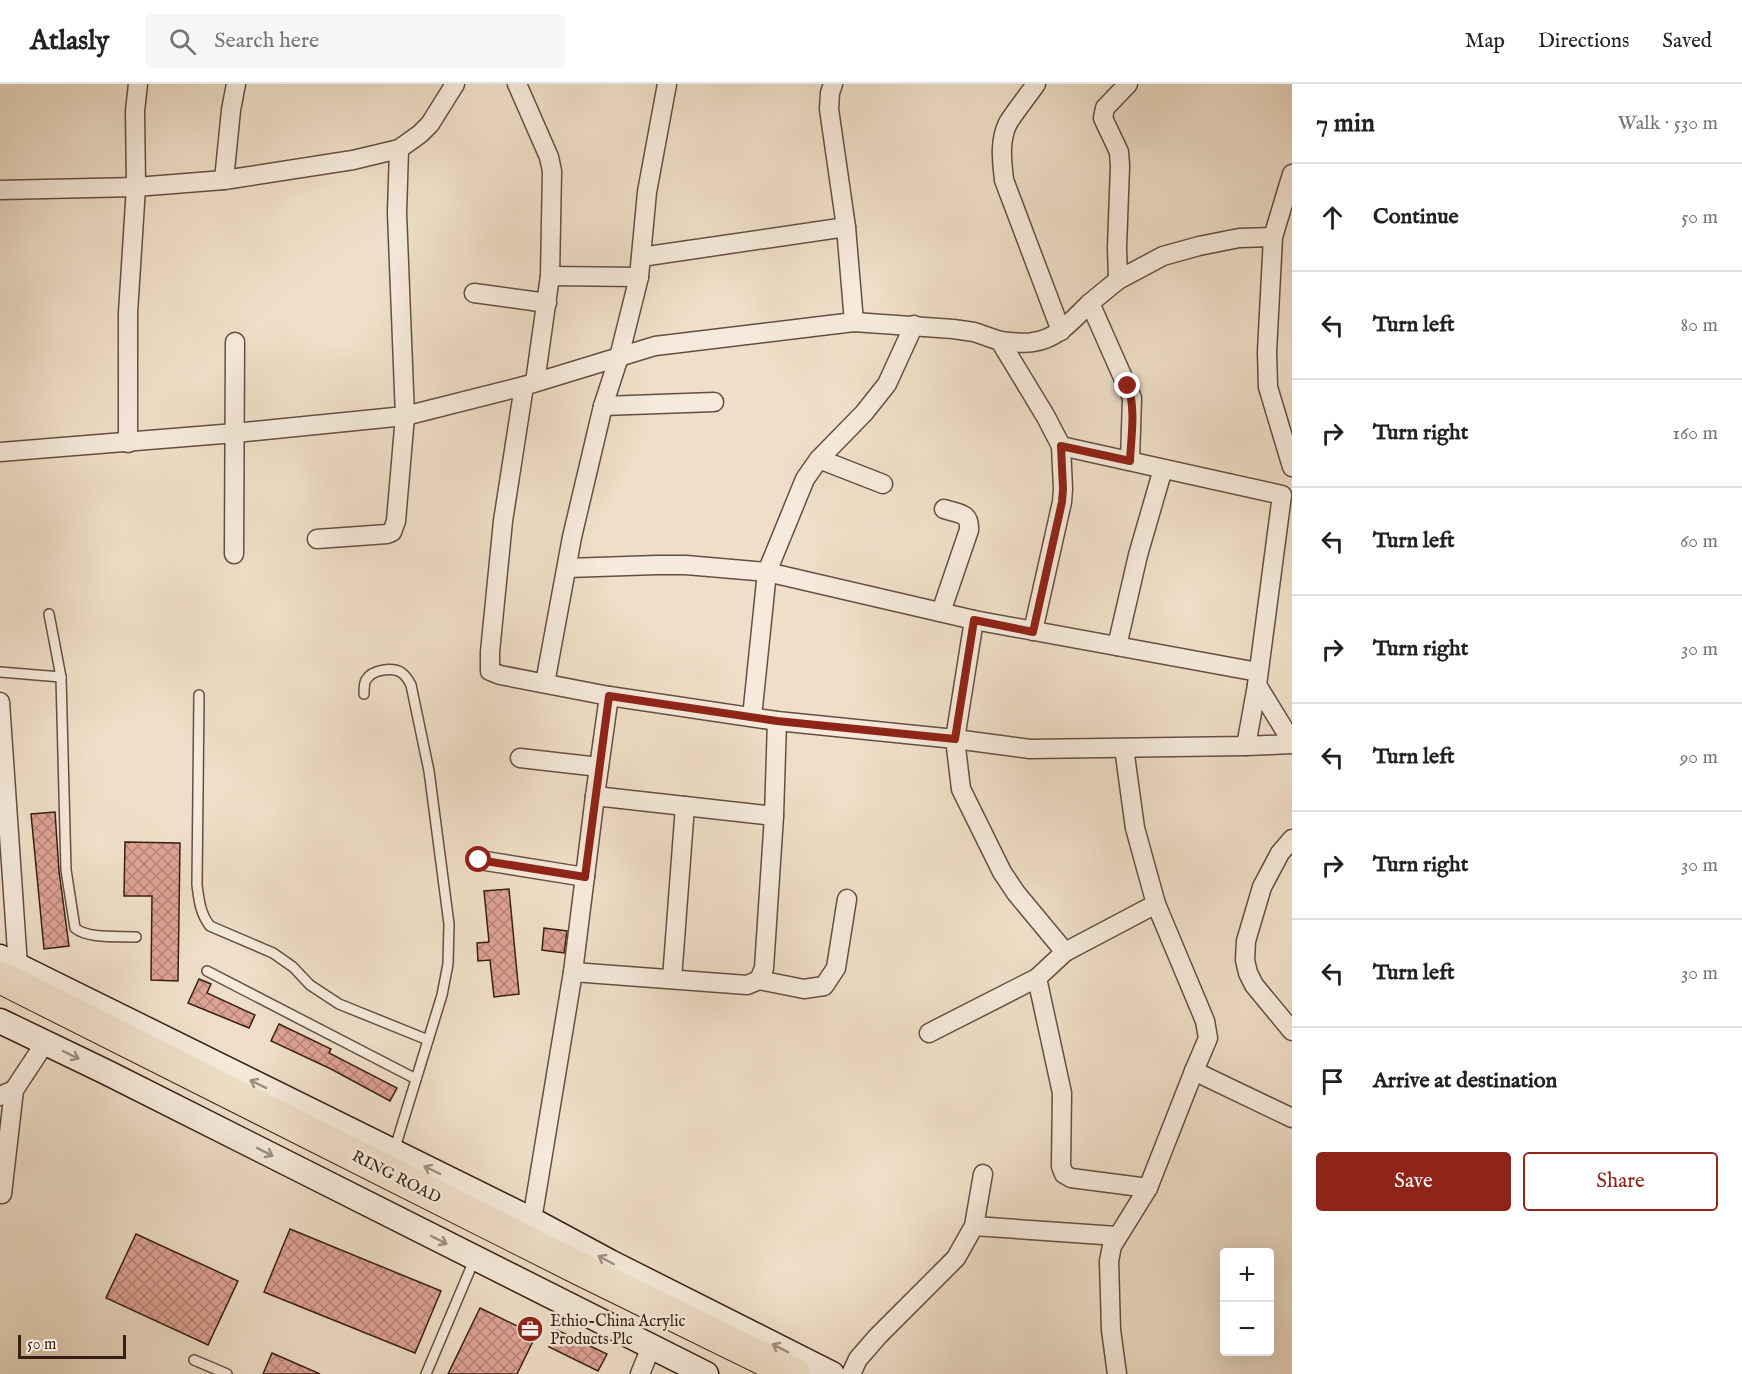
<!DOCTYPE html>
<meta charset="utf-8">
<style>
:root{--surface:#fff;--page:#f6f6f6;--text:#222;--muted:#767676;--line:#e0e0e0;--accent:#8f2418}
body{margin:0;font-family:"IM FELL English",serif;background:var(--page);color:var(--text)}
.controls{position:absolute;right:18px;bottom:18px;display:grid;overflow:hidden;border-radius:6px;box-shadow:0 6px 24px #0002}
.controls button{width:54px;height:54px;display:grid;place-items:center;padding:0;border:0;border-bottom:2px solid var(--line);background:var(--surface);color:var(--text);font:30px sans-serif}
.scale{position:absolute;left:18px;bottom:15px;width:108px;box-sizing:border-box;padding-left:6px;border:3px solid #381f15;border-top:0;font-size:16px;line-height:21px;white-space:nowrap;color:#381f15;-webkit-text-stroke:4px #f5eadb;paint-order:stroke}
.stop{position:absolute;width:18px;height:18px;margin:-14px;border:4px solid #8f2418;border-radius:50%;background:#fff}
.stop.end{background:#8f2418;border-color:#fff;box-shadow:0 2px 6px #0008}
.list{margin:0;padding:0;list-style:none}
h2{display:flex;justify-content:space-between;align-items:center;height:78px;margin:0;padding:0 24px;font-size:26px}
h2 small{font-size:20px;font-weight:400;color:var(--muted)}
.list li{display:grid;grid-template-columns:39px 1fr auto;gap:18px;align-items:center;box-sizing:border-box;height:108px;padding:0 24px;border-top:2px solid var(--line)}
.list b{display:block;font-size:22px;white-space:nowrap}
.list em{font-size:20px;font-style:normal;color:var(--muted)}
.actions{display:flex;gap:12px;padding:18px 24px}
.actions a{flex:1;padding:14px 0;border:2px solid var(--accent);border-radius:6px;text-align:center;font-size:21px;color:var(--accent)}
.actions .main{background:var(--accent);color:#fff}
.icon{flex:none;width:33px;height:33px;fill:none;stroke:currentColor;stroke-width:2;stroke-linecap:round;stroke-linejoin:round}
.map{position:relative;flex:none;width:1292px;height:1290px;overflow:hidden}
header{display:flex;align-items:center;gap:36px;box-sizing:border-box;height:84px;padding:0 30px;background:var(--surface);border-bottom:2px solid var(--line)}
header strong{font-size:28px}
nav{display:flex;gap:33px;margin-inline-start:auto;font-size:21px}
.search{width:420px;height:54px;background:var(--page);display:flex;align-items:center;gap:15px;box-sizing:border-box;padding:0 21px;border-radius:6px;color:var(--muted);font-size:22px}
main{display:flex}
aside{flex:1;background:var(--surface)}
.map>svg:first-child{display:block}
.building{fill:url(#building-cross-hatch);stroke:#381f15;stroke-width:1.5}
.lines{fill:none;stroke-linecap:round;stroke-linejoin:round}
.lane-casing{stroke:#664f42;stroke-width:12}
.street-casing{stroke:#664f42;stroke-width:21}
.secondary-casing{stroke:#381f15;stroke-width:27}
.highway-casing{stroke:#381f15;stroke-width:34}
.lane{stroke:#f5eadb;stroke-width:9}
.street{stroke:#f5eadb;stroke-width:18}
.secondary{stroke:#f5eadb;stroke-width:24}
.highway{stroke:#efdfc8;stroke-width:32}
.oneway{stroke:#a08f82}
.route{stroke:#8f2418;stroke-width:8}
.labels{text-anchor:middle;stroke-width:5;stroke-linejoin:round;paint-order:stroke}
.street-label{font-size:16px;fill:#381f15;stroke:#f5eadb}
.poi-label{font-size:16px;fill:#381f15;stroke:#f5eadb;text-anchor:start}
</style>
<header>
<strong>Atlasly</strong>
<div class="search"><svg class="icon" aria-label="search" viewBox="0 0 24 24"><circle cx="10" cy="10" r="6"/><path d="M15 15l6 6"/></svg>Search here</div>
<nav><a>Map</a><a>Directions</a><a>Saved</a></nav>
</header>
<main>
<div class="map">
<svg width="1292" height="1290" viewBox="0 0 1292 1290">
<defs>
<pattern id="building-cross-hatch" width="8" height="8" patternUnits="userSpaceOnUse" patternTransform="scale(1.5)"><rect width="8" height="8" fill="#dfa395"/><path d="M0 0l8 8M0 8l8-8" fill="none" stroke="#b68478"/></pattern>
</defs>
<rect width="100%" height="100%" fill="#efdfc8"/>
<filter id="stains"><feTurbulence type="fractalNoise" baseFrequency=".00333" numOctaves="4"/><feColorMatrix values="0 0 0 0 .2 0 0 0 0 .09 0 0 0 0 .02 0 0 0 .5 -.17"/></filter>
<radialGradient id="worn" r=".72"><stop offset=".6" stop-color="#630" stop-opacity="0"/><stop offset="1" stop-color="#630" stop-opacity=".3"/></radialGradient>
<!-- building -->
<g class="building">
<path d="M55 728 59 787 69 862 44 865 31 730Z"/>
<path d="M125 758 180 759 178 897 151 896 152 812H124Z"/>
<path d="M509 805 519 910 494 913 490 876 478 877 477 859 489 858 484 807Z"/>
<path d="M544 844 567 847 564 869 542 866Z"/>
<path d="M199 895 211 900 207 909 255 931 249 944 188 919Z"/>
<path d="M279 940 331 965 329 969 397 1004 390 1017 331 985 271 957Z"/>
<path d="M290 1145 441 1207 415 1269 264 1208Z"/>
<path d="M136 1150 238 1197 208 1261 106 1214Z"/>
<path d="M480 1224 536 1251 517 1290H448Z"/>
<path d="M557 1246 607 1270 598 1287 549 1263Z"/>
<path d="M272 1269 320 1290H263Z"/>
</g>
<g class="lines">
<defs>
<g id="lane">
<path d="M49 530 61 593 66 786 75 844C88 855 118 852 136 853"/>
<path d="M0 588 61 593"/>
<path d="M364 610C364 606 364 599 366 596 372 585 393 583 402 589 406 592 409 597 411 601L429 687 449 840 448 880 442 911 394 1067"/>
<path d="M199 611 197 801C199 816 200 829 210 842L273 869 293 883 310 901 339 920 428 956"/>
<path d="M207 887 416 995"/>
<path d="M194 1276 227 1290"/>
<path d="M426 1290 475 1174"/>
</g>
<g id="street">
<path d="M517 0 549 73 552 87 550 192 535 298"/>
<path d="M833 0 830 9 829 25 846 143"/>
<path d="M1036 0C1027 13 1016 26 1008 39 999 57 1002 77 1004 96L1061 247"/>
<path d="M1292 90 1273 153 1267 268 1268 303 1292 383"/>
<path d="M224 96 231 26 236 0"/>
<path d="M0 106 136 103 224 96 353 76 399 65 420 50 430 40 455 0"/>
<path d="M641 173 846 143 854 238"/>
<path d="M550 192 639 193"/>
<path d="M1118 196 1117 163 1120 82 1119 68 1103 34 1105 24 1128 0"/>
<path d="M474 209 547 219"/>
<path d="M1000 257C1011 258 1023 260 1033 258 1058 255 1073 235 1090 219"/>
<path d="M524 302 503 437 490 568V587L500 591 609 612 777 637 955 655 961 705 1002 788 1016 809 1065 868 1037 894 929 949"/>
<path d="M603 322 714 318"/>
<path d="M128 359V229L136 103 135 27 138 0"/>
<path d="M0 368 235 349 405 332 524 302 655 262 854 238 953 245 974 248 1000 257 1046 333 1061 362 1282 411 1257 601 1246 662 1030 665 955 655 974 536 767 488 686 481H657L567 484"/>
<path d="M819 375 883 400"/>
<path d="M1130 377 1132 314 1090 219 1118 196 1163 172 1199 162 1239 154 1273 153"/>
<path d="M317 455 387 450 392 448 396 437 405 332 397 129 399 65"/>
<path d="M234 470 235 258"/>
<path d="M941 528 969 446C970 428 959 430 944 425"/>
<path d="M974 536 1258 588"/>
<path d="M1033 547 1062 418 1063 405 1061 362"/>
<path d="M1117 562 1138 471 1163 385"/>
<path d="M545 599 572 453 603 322 619 273 639 193 647 108 667 0"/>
<path d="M1257 601 1292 658"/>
<path d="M0 618 18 882"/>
<path d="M752 633 767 488 805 395 819 375 864 329 887 300 914 241"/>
<path d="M1246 662 1292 660"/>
<path d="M1124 664 1135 744 1156 820 1205 937 1208 954 1194 987 1292 1034"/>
<path d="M520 674 599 683"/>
<path d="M595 712 774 732"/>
<path d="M1292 755 1280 769 1262 803 1246 857 1245 876 1248 889 1254 901 1292 947"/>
<path d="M479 776 585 793"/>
<path d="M1065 868 1156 820"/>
<path d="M573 888 747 901 759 896 764 884 774 732 777 637"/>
<path d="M1037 894 1062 1009 1061 1082 1064 1090 1071 1094 1148 1104"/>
<path d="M672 895 685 722"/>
<path d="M759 896 804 905 824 902 836 884 847 815"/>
<path d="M0 1012 14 1006 45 959"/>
<path d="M2 1110 14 1006"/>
<path d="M532 1136 573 888 595 712 609 612"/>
<path d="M974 1142 1117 1152"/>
<path d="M640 1290 651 1263"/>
<path d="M851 1290 858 1275 878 1252 956 1174 974 1142 983 1090"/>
<path d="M1117 1290 1111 1246 1109 1177 1112 1162 1148 1104 1194 987"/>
</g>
<g id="secondary">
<path d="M0 873 532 1136 610 1178 832 1290"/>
<path d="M0 937 106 988 706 1290"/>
</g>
<path id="highway" d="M0 893 580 1185 794 1290"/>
</defs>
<!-- lane casing -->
<use href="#lane" class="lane-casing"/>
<!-- street casing -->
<use href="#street" class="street-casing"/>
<!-- secondary casing -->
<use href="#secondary" class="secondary-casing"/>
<!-- highway casing -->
<use href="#highway" class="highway-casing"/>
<!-- lane -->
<use href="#lane" class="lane"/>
<!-- street -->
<use href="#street" class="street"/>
<!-- secondary -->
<use href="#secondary" class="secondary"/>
<!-- highway -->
<use href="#highway" class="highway"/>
</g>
<!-- one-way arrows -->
<defs><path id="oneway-shaft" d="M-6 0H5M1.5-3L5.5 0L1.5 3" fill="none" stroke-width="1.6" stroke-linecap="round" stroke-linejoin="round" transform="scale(1.5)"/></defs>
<g class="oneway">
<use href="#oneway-shaft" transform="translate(71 971) rotate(26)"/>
<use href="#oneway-shaft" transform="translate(258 1000) rotate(-154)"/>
<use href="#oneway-shaft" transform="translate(265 1068) rotate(27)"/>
<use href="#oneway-shaft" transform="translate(432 1086) rotate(-154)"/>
<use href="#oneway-shaft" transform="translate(439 1156) rotate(27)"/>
<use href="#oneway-shaft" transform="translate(606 1176) rotate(-152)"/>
<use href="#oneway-shaft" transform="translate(780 1264) rotate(-153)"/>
</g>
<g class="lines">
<!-- route -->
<path class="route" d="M479 776 585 793 609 612 777 637 955 655 974 536 1033 548 1062 418 1063 405 1061 362 1130 377C1131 353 1136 326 1128 302"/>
</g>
<!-- icons -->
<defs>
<symbol id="office-disc" viewBox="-11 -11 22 22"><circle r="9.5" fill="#8f2418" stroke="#f5eadb"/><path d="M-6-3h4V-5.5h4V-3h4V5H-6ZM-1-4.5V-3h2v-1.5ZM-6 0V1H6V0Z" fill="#fff"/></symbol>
</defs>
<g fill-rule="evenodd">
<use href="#office-disc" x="515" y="1230" width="30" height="30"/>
</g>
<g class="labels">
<!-- street labels -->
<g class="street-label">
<text transform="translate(397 1092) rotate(27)" y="6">RING ROAD</text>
</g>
<!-- poi labels -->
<g class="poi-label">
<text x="550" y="1242">Ethio-China Acrylic<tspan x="550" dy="18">Products Plc</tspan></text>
</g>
</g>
<rect width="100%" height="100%" filter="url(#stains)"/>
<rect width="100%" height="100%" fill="url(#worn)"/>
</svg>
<div class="controls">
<button>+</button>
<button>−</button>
</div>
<div class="scale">50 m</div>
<div class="stop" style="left:479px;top:776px"></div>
<div class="stop end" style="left:1128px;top:302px"></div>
</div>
<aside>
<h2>7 min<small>Walk · 530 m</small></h2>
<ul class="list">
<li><svg class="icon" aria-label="ahead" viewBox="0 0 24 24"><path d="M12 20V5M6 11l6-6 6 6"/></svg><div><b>Continue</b></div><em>50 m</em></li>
<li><svg class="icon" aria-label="left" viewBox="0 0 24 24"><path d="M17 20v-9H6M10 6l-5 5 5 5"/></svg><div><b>Turn left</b></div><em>80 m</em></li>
<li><svg class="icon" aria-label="right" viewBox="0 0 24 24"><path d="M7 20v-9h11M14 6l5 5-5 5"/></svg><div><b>Turn right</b></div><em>160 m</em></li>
<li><svg class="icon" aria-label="left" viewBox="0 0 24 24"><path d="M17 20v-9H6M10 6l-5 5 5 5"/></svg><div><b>Turn left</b></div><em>60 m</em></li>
<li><svg class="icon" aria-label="right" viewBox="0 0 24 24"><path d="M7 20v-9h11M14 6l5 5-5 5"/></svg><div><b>Turn right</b></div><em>30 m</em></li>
<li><svg class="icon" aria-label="left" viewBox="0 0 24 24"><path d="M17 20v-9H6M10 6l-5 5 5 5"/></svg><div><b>Turn left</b></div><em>90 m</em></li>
<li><svg class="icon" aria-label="right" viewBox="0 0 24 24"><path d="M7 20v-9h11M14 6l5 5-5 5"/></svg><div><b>Turn right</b></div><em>30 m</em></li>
<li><svg class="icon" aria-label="left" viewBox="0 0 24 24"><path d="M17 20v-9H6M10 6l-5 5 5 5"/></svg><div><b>Turn left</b></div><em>30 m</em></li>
<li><svg class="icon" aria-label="arrive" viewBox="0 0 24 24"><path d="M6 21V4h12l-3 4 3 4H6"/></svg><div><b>Arrive at destination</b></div></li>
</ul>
<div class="actions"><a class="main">Save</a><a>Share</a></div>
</aside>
</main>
